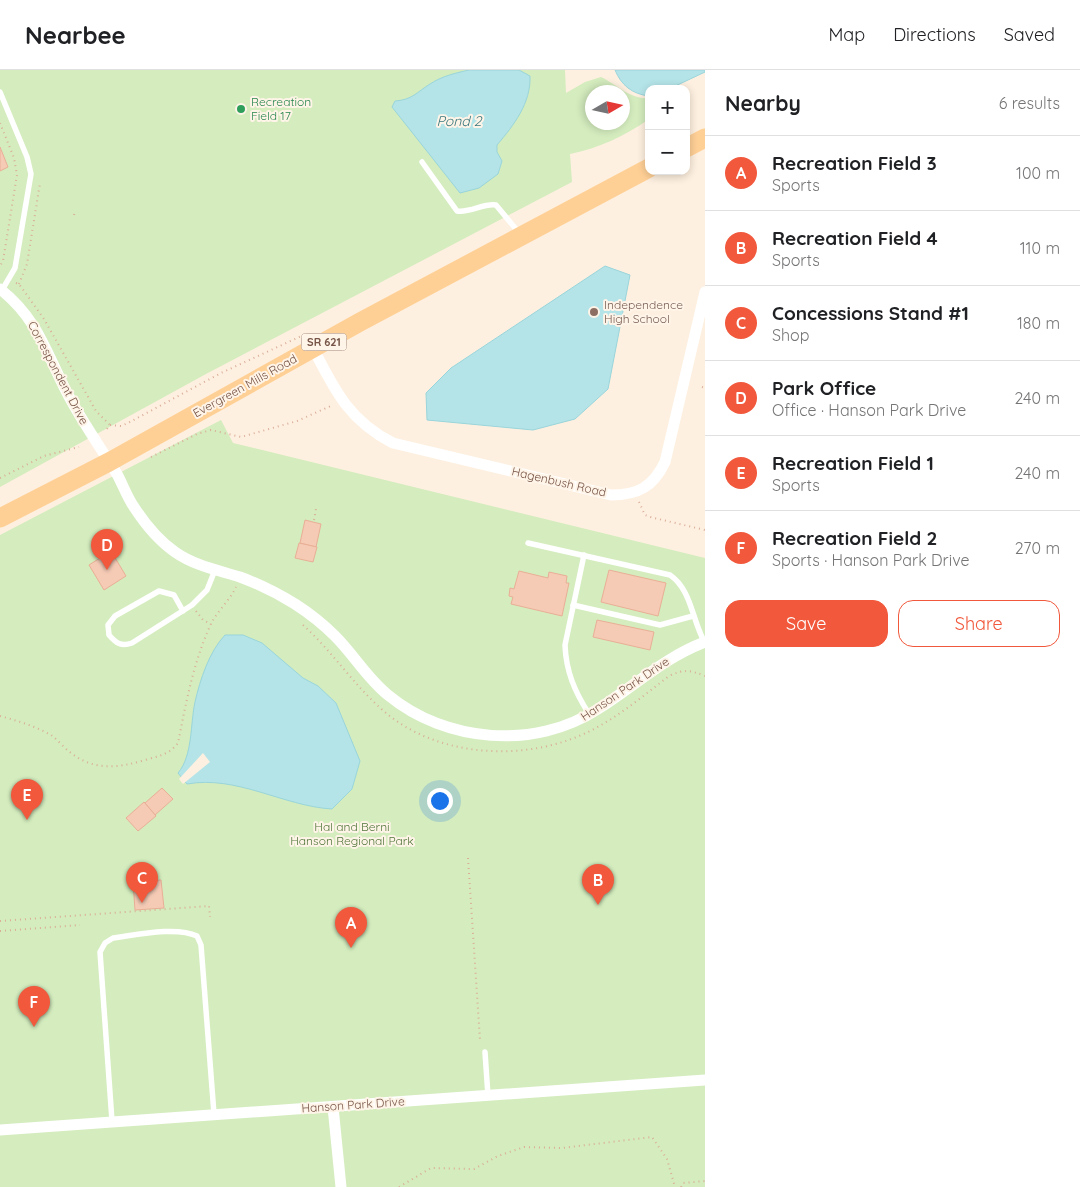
<!DOCTYPE html>
<meta charset="utf-8">
<style>
:root{--surface:#fff;--page:#f2f2f2;--text:#202124;--muted:#757577;--line:#e0e0e0;--accent:#f1583c}
body{margin:0;font-family:Quicksand,sans-serif;background:var(--page);color:var(--text)}
.controls{position:absolute;right:15px;top:15px;display:grid;overflow:hidden;border-radius:10px;box-shadow:0 2px 8px #0003}
.controls button{width:45px;height:45px;display:grid;place-items:center;padding:0;border:0;border-bottom:1px solid var(--line);background:var(--surface);color:var(--text);font:25px sans-serif}
.compass{position:absolute;left:585px;top:15px;width:45px;height:45px;border-radius:50%;background:var(--surface);box-shadow:0 2px 8px #0003;rotate:81deg}
.you{position:absolute;left:439px;top:730px;width:18px;height:18px;margin:-12px;border:4px solid #fff;border-radius:50%;background:#1a73e8;box-shadow:0 0 0 8px #1a73e833}
.badge{display:grid;place-items:center;width:32px;height:32px;border-radius:50%;background:var(--accent);color:#fff;font-size:16px;font-weight:700}
.pin{position:absolute;translate:-50% -41px;filter:drop-shadow(0 1px 2px #0008)}
.pin::after{content:'';position:absolute;top:26px;width:18px;height:15px;background:inherit;clip-path:polygon(0 0,100% 0,50% 100%)}
.list{margin:0;padding:0;list-style:none}
h2{display:flex;justify-content:space-between;align-items:center;height:65px;margin:0;padding:0 20px;font-size:21px}
h2 small{font-size:16px;font-weight:400;color:var(--muted)}
.list li{display:grid;grid-template-columns:32px 1fr auto;gap:15px;align-items:center;box-sizing:border-box;height:75px;padding:0 20px;border-top:1px solid var(--line)}
.list b{display:block;font-size:19px;white-space:nowrap}
.list p{margin:0;font-size:16px;white-space:nowrap;color:var(--muted)}
.list em{font-size:16px;font-style:normal;color:var(--muted)}
.actions{display:flex;gap:10px;padding:15px 20px}
.actions a{flex:1;padding:11px 0;border:1px solid var(--accent);border-radius:15px;text-align:center;font-size:18px;color:var(--accent)}
.actions .main{background:var(--accent);color:#fff}
.map{position:relative;flex:none;width:705px;height:1117px;overflow:hidden}
header{display:flex;align-items:center;gap:30px;box-sizing:border-box;height:70px;padding:0 25px;background:var(--surface);border-bottom:1px solid var(--line)}
header strong{font-size:24px}
nav{display:flex;gap:28px;margin-inline-start:auto;font-size:18px}
main{display:flex}
aside{flex:1;background:var(--surface)}
.map>svg:first-child{display:block}
.green{fill:#d4ecbe;fill-rule:evenodd}
.water{fill:#b4e4e8;stroke:#99d5db}
.pier{fill:#fef0e0}
.building{fill:#f5cbb6;stroke:#e9af95}
.lines{fill:none;stroke-linecap:round;stroke-linejoin:round}
.path{stroke:#daae99;stroke-width:2;stroke-dasharray:1 4;stroke-linecap:butt}
.lane{stroke:#fff;stroke-width:5.5}
.street{stroke:#fff;stroke-width:11}
.primary{stroke:#ffd096;stroke-width:19}
.leisure-dot{fill:#2e9e5b;stroke:#fff4e8;stroke-width:2}
.education-dot{fill:#8d6e63;stroke:#fff4e8;stroke-width:2}
.labels{text-anchor:middle;stroke-width:4;stroke-linejoin:round;paint-order:stroke}
.shield{fill:#fff4e8;stroke:#9f8477;stroke-width:1}
.shield-label{font-size:11px;font-weight:bold;fill:#765446}
.leisure-label{font-size:12px;fill:#27864d;stroke:#fff4e8;text-anchor:start}
.education-label{font-size:12px;fill:#785e54;stroke:#fff4e8;text-anchor:start}
.street-label{font-size:12px;fill:#765446;stroke:#fff4e8}
.park-label{font-size:12px;fill:#51773b;stroke:#fff4e8}
.water-label{font-size:14px;font-style:italic;fill:#39777d;stroke:#fff4e8}
</style>
<header>
<strong>Nearbee</strong>
<nav><a>Map</a><a>Directions</a><a>Saved</a></nav>
</header>
<main>
<div class="map">
<svg width="705" height="1117" viewBox="0 0 705 1117">
<rect width="100%" height="100%" fill="#fef0e0"/>
<!-- green -->
<g class="green">
<path d="M0 0H565L566 23 585 12 601 7C616 14 631 30 649 28V49C625 66 599 78 570 84L572 112 206 304 0 417ZM592 22H622V52H592Z"/>
<path d="M221 350 233 373 705 488V1117H0V465Z"/>
</g>
<!-- water -->
<g class="water">
<path d="M469 0H519L530 6C531 33 514 55 497 75V82L502 91 498 104 479 118 460 123 392 37 395 31C412 30 417 22 430 14 442 6 456 3 469 0Z"/>
<path d="M615 0H705V2L669 19H649V26C632 24 621 15 615 0Z"/>
<path d="M605 196 630 205 608 319 575 349 533 360 427 350 426 323 451 298Z"/>
<path d="M225 565H243L262 573 303 608 318 616 336 633 360 691 352 719 332 739C283 736 237 705 187 714L178 703C193 685 190 655 195 632 200 610 209 582 225 565Z"/>
</g>
<!-- pier -->
<path class="pier" d="M203 683 210 692 183 714 179 709Z"/>
<!-- building -->
<g class="building">
<path d="M0 77 8 97 0 101Z"/>
<path d="M305 450 321 454 316 477 300 473Z"/>
<path d="M299 473 317 477 313 492 295 488Z"/>
<path d="M111 481 126 506 104 520 89 495Z"/>
<path d="M609 500 666 513 658 546 601 532Z"/>
<path d="M519 501 548 508 549 502 567 506 566 513H569L562 546 511 534 513 527 509 526 510 518 514 519Z"/>
<path d="M597 550 654 562 650 580 593 567Z"/>
<path d="M162 718 173 729 155 745 145 733Z"/>
<path d="M144 732 156 746 138 761 126 748Z"/>
<path d="M161 810 164 838 135 840 133 812Z"/>
</g>
<g class="lines">
<!-- path -->
<g class="path">
<path d="M0 53 14 88 17 105 3 191 0 196"/>
<path d="M74 145 75 142"/>
<path d="M16 213 19 214 44 249 96 341 110 355"/>
<path d="M19 214 27 194 40 113"/>
<path d="M702 317 705 318"/>
<path d="M107 359 110 355 121 356 128 353 221 303 308 263"/>
<path d="M151 387 197 364 211 360 241 367 297 351 333 335"/>
<path d="M0 408 44 386 79 377"/>
<path d="M639 432 645 445 650 447 705 460"/>
<path d="M314 450 316 439"/>
<path d="M196 541 203 550 211 554"/>
<path d="M303 555C333 582 355 617 386 643 440 688 526 692 588 662 617 648 643 626 669 606 683 599 691 600 705 606"/>
<path d="M0 646C18 651 35 656 51 665 58 670 64 678 71 683 94 701 118 698 145 690 158 686 169 685 178 673 186 633 193 594 210 556 216 542 229 532 236 517"/>
<path d="M468 788 480 970"/>
<path d="M0 851 209 836 210 847"/>
<path d="M0 861 80 855"/>
<path d="M399 1117 431 1098 474 1099 498 1086 524 1077 562 1078 652 1067 667 1089 675 1117"/>
<path d="M681 1117 683 1113 705 1111"/>
</g>
<!-- lane -->
<g class="lane">
<path d="M0 22 27 87 31 104 15 198 2 220"/>
<path d="M422 92 457 141C471 143 483 133 496 135L520 164"/>
<path d="M528 473 670 505C692 520 692 551 705 573"/>
<path d="M584 485 565 575C566 602 575 622 589 644"/>
<path d="M573 535 660 555 693 546"/>
<path d="M183 541 174 525 159 521 115 546 108 555 109 565C116 573 121 577 132 573L192 535 207 520 215 500"/>
<path d="M485 982 488 1026"/>
<path d="M112 1051 100 882 105 873 113 868C136 865 176 856 197 866L201 875 214 1044"/>
</g>
<!-- street -->
<g class="street">
<path d="M0 219C41 251 48 290 72 332 86 357 102 380 117 404 123 415 127 427 134 437 145 454 158 470 175 482 195 496 218 500 240 507 259 514 277 523 295 534 309 543 323 554 335 566 354 585 367 608 388 625 446 673 535 680 598 639 635 616 663 588 705 572"/>
<path d="M313 278C334 319 349 351 393 373L611 425C638 425 653 417 665 392L705 222"/>
<path d="M333 1037 341 1117"/>
<path d="M0 1060 705 1010"/>
</g>
<!-- primary -->
<g class="primary">
<path d="M686 78 705 68"/>
<path d="M0 448 109 392 360 252 649 98"/>
</g>
</g>
<!-- markers -->
<circle class="leisure-dot" cx="241" cy="39" r="5"/>
<circle class="education-dot" cx="594" cy="242" r="5"/>
<g class="labels">
<!-- shield labels -->
<rect class="shield" x="301.5" y="263.5" width="45" height="17" rx="4"/>
<g class="shield-label">
<text x="324" y="276">SR 621</text>
</g>
<!-- leisure labels -->
<g class="leisure-label">
<text x="251" y="36">Recreation<tspan x="251" dy="14">Field 17</tspan></text>
</g>
<!-- education labels -->
<g class="education-label">
<text x="604" y="239">Independence<tspan x="604" dy="14">High School</tspan></text>
</g>
<!-- street labels -->
<g class="street-label">
<text transform="translate(58 303) rotate(62)" y="4">Correspondent Drive</text>
<text transform="translate(245 316) rotate(-29)" y="4">Evergreen Mills Road</text>
<text transform="translate(559 412) rotate(13)" y="4">Hagenbush Road</text>
<text transform="translate(625 619) rotate(-34)" y="4">Hanson Park Drive</text>
<text transform="translate(353 1035) rotate(-4)" y="4">Hanson Park Drive</text>
</g>
<!-- park labels -->
<g class="park-label">
<text x="352" y="761">Hal and Berni<tspan x="352" dy="14">Hanson Regional Park</tspan></text>
</g>
<!-- water labels -->
<g class="water-label">
<text x="459" y="56">Pond 2</text>
</g>
</g>
</svg>
<div class="controls">
<button>+</button>
<button>−</button>
</div>
<svg class="compass" viewBox="-18 -18 36 36"><path d="M0-13l5 13h-10z" fill="#e53935"/><path d="M0 13l5-13h-10z" fill="#757577"/></svg>
<div class="you"></div>
<div class="pin badge" style="left:351px;top:878px">A</div>
<div class="pin badge" style="left:598px;top:835px">B</div>
<div class="pin badge" style="left:142px;top:833px">C</div>
<div class="pin badge" style="left:107px;top:500px">D</div>
<div class="pin badge" style="left:27px;top:750px">E</div>
<div class="pin badge" style="left:34px;top:957px">F</div>
</div>
<aside>
<h2>Nearby<small>6 results</small></h2>
<ul class="list">
<li><span class="badge">A</span><div><b>Recreation Field 3</b><p>Sports</p></div><em>100 m</em></li>
<li><span class="badge">B</span><div><b>Recreation Field 4</b><p>Sports</p></div><em>110 m</em></li>
<li><span class="badge">C</span><div><b>Concessions Stand #1</b><p>Shop</p></div><em>180 m</em></li>
<li><span class="badge">D</span><div><b>Park Office</b><p>Office · Hanson Park Drive</p></div><em>240 m</em></li>
<li><span class="badge">E</span><div><b>Recreation Field 1</b><p>Sports</p></div><em>240 m</em></li>
<li><span class="badge">F</span><div><b>Recreation Field 2</b><p>Sports · Hanson Park Drive</p></div><em>270 m</em></li>
</ul>
<div class="actions"><a class="main">Save</a><a>Share</a></div>
</aside>
</main>
